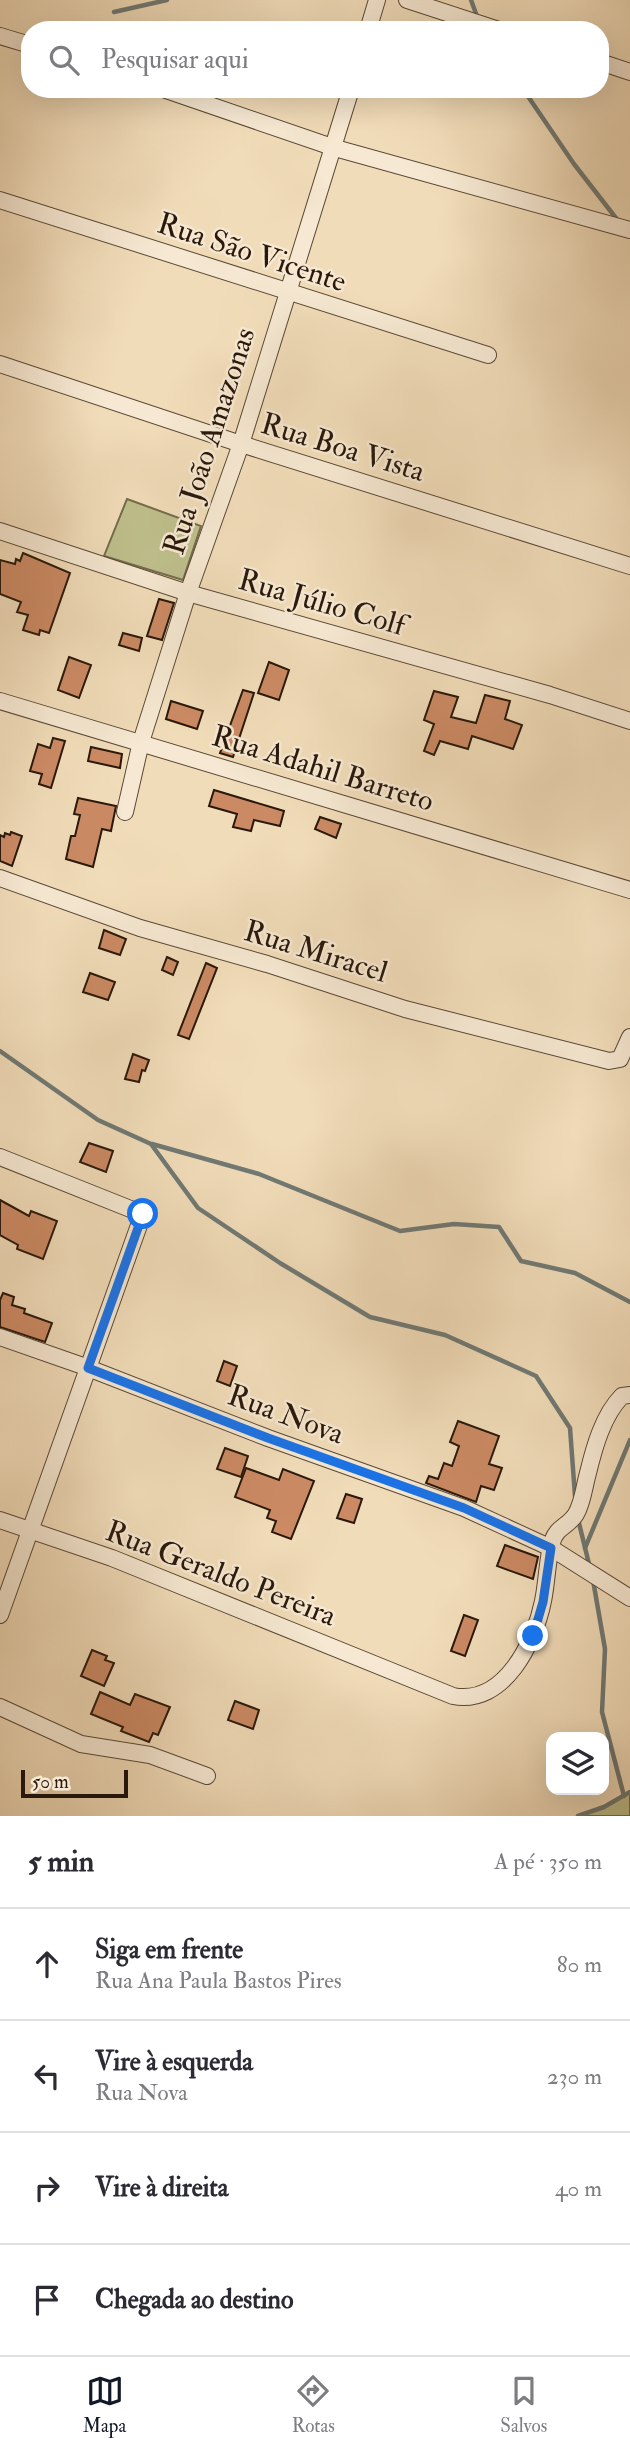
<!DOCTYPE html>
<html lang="pt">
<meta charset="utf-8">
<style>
:root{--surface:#fff;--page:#f2f2f3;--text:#2b2b33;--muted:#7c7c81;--line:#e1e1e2;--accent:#111827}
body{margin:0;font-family:"IM FELL Double Pica",serif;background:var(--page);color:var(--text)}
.controls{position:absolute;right:21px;bottom:21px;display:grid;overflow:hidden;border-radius:14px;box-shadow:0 7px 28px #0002}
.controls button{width:63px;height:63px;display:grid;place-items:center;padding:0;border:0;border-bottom:2px solid var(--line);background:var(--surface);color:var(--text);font:35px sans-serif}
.scale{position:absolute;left:21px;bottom:18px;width:107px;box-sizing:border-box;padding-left:7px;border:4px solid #29180b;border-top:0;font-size:19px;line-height:24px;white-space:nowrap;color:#29180b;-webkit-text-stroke:5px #f6e8d2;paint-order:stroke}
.stop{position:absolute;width:21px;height:21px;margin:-16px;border:5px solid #1a73e8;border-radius:50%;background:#fff}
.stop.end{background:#1a73e8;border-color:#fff;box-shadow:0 2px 7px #0008}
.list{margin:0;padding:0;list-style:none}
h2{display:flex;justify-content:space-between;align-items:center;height:91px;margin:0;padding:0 28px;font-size:30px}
h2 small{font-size:23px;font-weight:400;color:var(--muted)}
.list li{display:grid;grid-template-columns:46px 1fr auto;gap:21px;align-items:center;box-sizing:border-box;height:112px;padding:0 28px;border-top:2px solid var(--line)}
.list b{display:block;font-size:26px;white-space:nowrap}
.list p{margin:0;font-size:23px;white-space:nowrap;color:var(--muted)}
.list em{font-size:23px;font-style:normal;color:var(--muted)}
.icon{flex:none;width:38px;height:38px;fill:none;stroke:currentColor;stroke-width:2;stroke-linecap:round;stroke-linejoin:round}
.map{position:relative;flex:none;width:630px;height:1816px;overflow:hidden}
.search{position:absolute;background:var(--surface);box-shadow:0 7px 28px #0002;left:21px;right:21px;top:21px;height:77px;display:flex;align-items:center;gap:18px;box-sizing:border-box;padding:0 24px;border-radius:28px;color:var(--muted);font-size:26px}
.sheet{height:539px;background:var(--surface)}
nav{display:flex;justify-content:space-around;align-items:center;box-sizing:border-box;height:98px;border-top:2px solid var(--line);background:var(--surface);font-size:19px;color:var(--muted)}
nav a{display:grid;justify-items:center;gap:4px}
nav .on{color:var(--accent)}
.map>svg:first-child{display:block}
.green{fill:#bebf8c;stroke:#746c4c;stroke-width:2}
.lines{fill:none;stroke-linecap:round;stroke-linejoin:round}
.stream{stroke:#707974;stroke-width:4.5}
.building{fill:#cb8a64;stroke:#29180b;stroke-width:2}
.street-casing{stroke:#5b4936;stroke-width:18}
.street{stroke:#f6e8d2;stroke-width:16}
.route{stroke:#1a73e8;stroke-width:9}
.labels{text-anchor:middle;stroke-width:5;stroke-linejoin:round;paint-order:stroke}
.street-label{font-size:30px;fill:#29180b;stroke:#f6e8d2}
</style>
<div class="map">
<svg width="630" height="1816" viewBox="0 0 630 1816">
<rect width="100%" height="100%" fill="#f1dcb9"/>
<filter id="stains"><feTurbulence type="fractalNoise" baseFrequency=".00286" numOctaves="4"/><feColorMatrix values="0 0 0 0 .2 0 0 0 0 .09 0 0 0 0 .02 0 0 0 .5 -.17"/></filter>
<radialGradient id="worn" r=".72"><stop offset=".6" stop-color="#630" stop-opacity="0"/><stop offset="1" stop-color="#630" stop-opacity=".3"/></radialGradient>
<!-- green -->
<g class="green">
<path d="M127 499 201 526 183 580 104 556Z"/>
<path d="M630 1792V1816H578L604 1807Z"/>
</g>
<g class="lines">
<!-- stream -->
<g class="stream">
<path d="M471 0 478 19"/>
<path d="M114 12 167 0"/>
<path d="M523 89 574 164 619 222"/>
<path d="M0 1051 98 1120 151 1144 198 1208 280 1263 370 1317 445 1335 536 1376 570 1428 575 1496"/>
<path d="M152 1144 259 1174 400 1231 454 1224 499 1227 521 1261 575 1273 630 1302"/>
<path d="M578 1519 590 1568"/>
<path d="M585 1548 630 1440"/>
<path d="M593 1580 605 1649 602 1712 624 1796"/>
<path d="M578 1816 604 1807 630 1792"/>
</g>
</g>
<!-- building -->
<g class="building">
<path d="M23 553 70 573 49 633 40 630 39 635 23 630 28 615 17 612 21 602 0 594V560L15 564 16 559 20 561Z"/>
<path d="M159 599 174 603 162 640 147 636Z"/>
<path d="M123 633 142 638 139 651 119 645Z"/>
<path d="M69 657 91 665 79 698 58 690Z"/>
<path d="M269 662 289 670 279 700 258 693Z"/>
<path d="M243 690 254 693 233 757 220 753Z"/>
<path d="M434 691 458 697 451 717 476 723 485 695 510 701 505 719 522 725 513 749 472 736 468 749 440 741 434 755 424 751 434 724 424 720Z"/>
<path d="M171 701 203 711 197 729 166 719Z"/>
<path d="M53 738 65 741 51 788 39 784 42 774 30 771 38 744 50 748Z"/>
<path d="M91 747 122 754 120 768 88 761Z"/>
<path d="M214 790 284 811 280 826 254 820 251 831 233 827 237 814 209 806Z"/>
<path d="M78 798 116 806 111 831 102 829 93 867 66 859 71 836H75L80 815 74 814Z"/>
<path d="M320 817 341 824 336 838 315 829Z"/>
<path d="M11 832 22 836 12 866 0 861V835L4 837 5 833 10 835Z"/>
<path d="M104 930 126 939 120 955 99 948Z"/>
<path d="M167 957 178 962 173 975 162 970Z"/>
<path d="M206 963 217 968 189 1039 178 1035Z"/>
<path d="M90 973 115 982 108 1000 83 992Z"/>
<path d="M133 1054 149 1060 145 1071 142 1070 139 1082 125 1079Z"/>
<path d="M89 1143 113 1151 106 1172 80 1162Z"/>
<path d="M0 1200 29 1216 31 1211 57 1221 43 1259 17 1249 18 1245 0 1235Z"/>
<path d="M3 1293 14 1297 12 1305 25 1309 24 1313 52 1323 45 1342 0 1327V1300Z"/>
<path d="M224 1361 237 1366 230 1386 217 1381Z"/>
<path d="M458 1421 499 1436 489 1464 502 1468 494 1490 481 1486 476 1502 426 1483 429 1476 438 1479 444 1463 452 1466 459 1446 450 1442Z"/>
<path d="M225 1448 248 1456 241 1477 217 1469Z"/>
<path d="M246 1468 279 1480 283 1469 314 1481 291 1539 272 1532 276 1521 267 1518 270 1510 235 1497Z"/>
<path d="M346 1494 362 1499 354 1523 337 1518Z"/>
<path d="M505 1545 538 1557 533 1579 497 1566Z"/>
<path d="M464 1615 478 1620 465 1656 451 1651Z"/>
<path d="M92 1650 107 1656 105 1660 114 1663 104 1686 81 1676Z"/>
<path d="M100 1692 130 1705 135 1694 170 1707 158 1735 153 1733 149 1742 121 1731 123 1727 91 1714Z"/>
<path d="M235 1701 259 1710 253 1729 228 1720Z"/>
</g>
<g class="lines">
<defs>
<g id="street">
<path d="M407 0 499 30"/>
<path d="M368 30 377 0"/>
<path d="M0 36 30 45"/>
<path d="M600 62 630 72"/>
<path d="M163 89 335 148 630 230"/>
<path d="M0 200 488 355"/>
<path d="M0 364 241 444 630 566"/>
<path d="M0 531 188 593 550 695 630 721"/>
<path d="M0 701 630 890"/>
<path d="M125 812 141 742 188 593 241 444 351 89"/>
<path d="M0 878 140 928 267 964 405 1009 609 1061 620 1059 630 1037"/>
<path d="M0 1157 143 1214 0 1615"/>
<path d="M0 1337 83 1366 268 1438 464 1508 551 1548 630 1598"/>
<path d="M0 1520 112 1558 453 1696C504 1706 535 1642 543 1601 547 1582 547 1561 552 1542 557 1526 568 1527 576 1514 583 1502 584 1487 588 1473 594 1448 603 1415 622 1396L630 1395"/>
<path d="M0 1707 81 1744 150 1755 207 1776"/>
</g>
</defs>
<!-- street casing -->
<use href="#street" class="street-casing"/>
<!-- street -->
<use href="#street" class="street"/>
</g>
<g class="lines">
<!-- route -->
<path class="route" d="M143 1214 88 1368 268 1438 464 1508 551 1548 543 1602 533 1636"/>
</g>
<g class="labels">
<!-- street labels -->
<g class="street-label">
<text transform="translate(252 252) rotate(18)" y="10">Rua São Vicente</text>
<text transform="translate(209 441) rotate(-72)" y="10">Rua João Amazonas</text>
<text transform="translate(343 447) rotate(17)" y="10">Rua Boa Vista</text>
<text transform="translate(322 602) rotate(16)" y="10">Rua Júlio Colf</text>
<text transform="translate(323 768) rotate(17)" y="10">Rua Adahil Barreto</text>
<text transform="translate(316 951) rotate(17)" y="10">Rua Miracel</text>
<text transform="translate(286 1414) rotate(20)" y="10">Rua Nova</text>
<text transform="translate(221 1573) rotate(21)" y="10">Rua Geraldo Pereira</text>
</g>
</g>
<rect width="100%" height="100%" filter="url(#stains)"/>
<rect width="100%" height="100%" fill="url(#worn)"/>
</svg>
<div class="controls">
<button><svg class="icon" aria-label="layers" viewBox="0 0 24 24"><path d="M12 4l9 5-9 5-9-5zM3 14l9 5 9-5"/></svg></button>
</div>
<div class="scale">50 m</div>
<div class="stop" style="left:143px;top:1214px"></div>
<div class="stop end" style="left:533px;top:1636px"></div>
<div class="search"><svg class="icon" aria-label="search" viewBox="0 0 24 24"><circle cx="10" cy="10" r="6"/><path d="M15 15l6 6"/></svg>Pesquisar aqui</div>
</div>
<section class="sheet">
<h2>5 min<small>A pé · 350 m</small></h2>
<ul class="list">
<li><svg class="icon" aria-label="ahead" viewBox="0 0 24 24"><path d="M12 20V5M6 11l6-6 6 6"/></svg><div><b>Siga em frente</b><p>Rua Ana Paula Bastos Pires</p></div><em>80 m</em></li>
<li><svg class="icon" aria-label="left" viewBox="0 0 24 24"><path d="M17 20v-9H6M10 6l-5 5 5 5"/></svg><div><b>Vire à esquerda</b><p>Rua Nova</p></div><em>230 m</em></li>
<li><svg class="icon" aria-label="right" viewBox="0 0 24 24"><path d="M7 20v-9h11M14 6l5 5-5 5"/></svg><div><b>Vire à direita</b></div><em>40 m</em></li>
<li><svg class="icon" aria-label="arrive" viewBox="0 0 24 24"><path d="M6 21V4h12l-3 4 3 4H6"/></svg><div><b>Chegada ao destino</b></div></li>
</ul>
</section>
<nav>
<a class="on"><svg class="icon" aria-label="map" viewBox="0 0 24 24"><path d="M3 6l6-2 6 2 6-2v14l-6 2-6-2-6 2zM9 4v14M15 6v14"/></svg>Mapa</a>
<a><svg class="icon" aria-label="directions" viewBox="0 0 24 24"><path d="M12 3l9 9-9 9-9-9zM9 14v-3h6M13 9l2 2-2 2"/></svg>Rotas</a>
<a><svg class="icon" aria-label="saved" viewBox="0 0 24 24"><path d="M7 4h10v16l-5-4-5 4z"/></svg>Salvos</a>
</nav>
